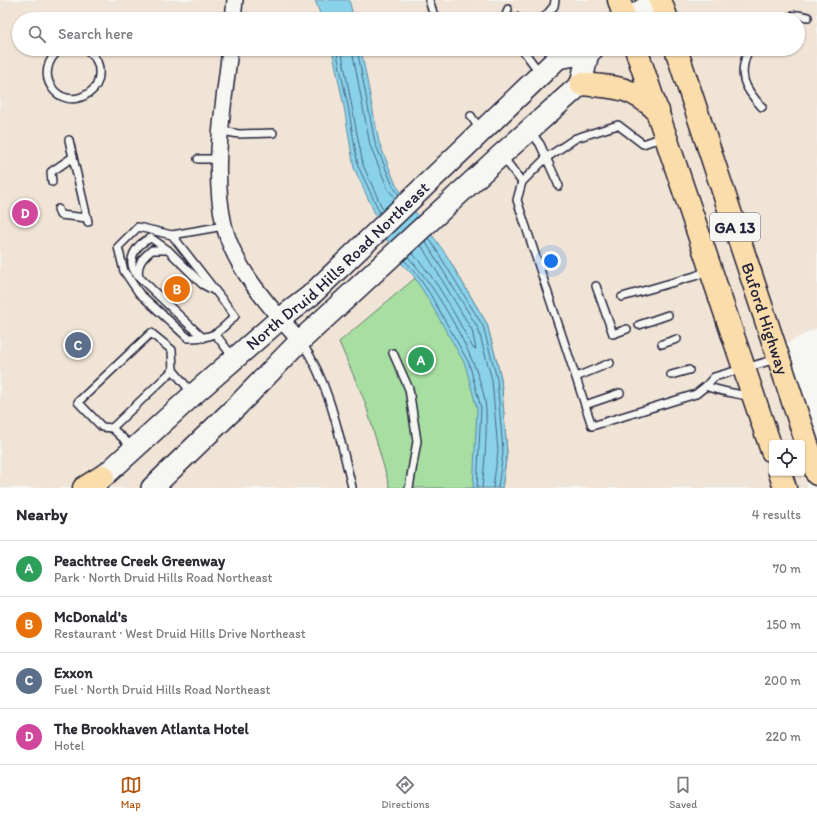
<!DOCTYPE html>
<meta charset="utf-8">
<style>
:root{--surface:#fff;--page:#f2f2f3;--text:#2b2b33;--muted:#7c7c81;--line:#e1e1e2;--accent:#b45309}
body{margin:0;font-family:Itim,sans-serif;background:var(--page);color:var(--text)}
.controls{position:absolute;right:12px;bottom:12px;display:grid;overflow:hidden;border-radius:4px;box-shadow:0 1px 3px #0004}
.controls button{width:36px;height:36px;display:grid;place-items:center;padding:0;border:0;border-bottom:1px solid var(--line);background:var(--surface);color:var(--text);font:20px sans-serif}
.you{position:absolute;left:551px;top:261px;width:14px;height:14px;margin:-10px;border:3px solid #fff;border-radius:50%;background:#1a73e8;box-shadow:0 0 0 6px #1a73e833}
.badge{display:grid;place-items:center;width:26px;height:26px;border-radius:50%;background:var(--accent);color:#fff;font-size:13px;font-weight:700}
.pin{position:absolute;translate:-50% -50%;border:2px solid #fff;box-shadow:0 1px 4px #0006}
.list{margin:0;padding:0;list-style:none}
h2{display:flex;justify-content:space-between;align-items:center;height:52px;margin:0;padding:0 16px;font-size:17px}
h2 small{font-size:13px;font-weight:400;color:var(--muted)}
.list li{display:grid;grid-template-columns:26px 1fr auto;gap:12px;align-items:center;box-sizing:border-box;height:56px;padding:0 16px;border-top:1px solid var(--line)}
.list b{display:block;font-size:15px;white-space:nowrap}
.list p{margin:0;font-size:13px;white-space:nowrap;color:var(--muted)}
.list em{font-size:13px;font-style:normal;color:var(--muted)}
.icon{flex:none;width:22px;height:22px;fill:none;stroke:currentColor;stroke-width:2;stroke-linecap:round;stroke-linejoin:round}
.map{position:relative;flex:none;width:817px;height:488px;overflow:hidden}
.search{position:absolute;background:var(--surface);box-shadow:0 1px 3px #0004;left:12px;right:12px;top:12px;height:44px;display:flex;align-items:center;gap:10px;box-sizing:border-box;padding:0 14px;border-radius:22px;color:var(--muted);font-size:15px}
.sheet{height:276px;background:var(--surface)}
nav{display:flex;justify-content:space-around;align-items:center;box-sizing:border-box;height:56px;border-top:1px solid var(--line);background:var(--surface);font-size:11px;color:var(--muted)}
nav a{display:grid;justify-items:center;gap:2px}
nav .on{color:var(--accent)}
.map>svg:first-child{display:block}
.built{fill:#f0e4d6;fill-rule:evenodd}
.green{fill:#a7dea1;stroke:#64806e}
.water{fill:#89d2ea;stroke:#608ca4}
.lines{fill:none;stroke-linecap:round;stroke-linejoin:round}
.shore{stroke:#4b6881;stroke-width:1}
.lane-casing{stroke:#22223b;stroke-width:10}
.street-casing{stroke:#22223b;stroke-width:18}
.secondary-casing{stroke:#22223b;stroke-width:24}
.primary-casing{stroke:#22223b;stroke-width:25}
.highway-casing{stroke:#22223b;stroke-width:25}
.lane{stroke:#f6f6f2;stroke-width:7}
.street{stroke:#f6f6f2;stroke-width:15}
.secondary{stroke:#f6f6f2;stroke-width:21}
.primary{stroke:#fbddab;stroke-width:22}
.highway{stroke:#fbddab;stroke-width:22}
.labels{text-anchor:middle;stroke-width:3;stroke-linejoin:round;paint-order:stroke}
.shield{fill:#f6f6f2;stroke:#626272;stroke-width:1}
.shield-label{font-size:16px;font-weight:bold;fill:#22223b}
.street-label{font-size:17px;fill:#22223b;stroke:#f6f6f2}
</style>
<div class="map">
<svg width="817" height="488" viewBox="0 0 817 488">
<rect width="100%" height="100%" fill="#f6f6f2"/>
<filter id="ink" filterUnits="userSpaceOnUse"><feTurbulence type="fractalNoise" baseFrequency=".025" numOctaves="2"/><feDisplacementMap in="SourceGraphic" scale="8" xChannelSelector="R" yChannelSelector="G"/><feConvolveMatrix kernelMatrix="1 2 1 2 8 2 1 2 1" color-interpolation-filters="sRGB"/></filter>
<g filter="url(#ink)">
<!-- built -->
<path class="built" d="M0 0H814L817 2V328L764 354 794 443H772V473H802V469L808 488H0ZM19 19H798V49H19Z"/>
<!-- green -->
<path class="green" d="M445 253 487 324 501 378 507 452 502 488H390L365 402 339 342Z"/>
<!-- water -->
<g class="water">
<path d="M315 0H349L354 19H322Z"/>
<path d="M332 49H361L379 142 396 185 445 253 487 324 501 378 507 452 502 488H473L477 409 465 364 427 297 413 275 395 257 354 168 344 107Z"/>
</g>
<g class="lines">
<!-- shore -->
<g class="shore">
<path d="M336 49 348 106 358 166 380 213"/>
<path d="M341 49 363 165 383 210"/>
<path d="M352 49 370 145 388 189 395 198"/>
<path d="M357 49 375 143 393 186 399 195"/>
<path d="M429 238 483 326 497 379 503 452 498 488"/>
<path d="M425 241 478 328 492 380 498 451 493 488"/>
<path d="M412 253C438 280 455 315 473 348L476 349 472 330 421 245"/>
<path d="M408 257C437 287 483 367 486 409 487 435 485 462 482 488"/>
<path d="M404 260 416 273 430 294 469 363 481 408 477 488"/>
</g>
<defs>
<g id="lane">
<path d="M429 0 435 19"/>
<path d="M505 19 508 9"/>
<path d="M514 19 516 17"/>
<path d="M543 19 554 6 555 0"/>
<path d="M778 19 798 15 808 17"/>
<path d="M61 49C29 72 59 114 89 93 95 89 99 82 99 75 100 64 95 55 85 49"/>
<path d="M202 49 230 51"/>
<path d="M522 49 540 73"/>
<path d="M749 49C737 75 744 88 762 107"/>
<path d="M471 116 481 131"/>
<path d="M222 131 239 134 273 133"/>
<path d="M531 132 540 144 559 186"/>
<path d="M663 137 643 144 618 125 576 138 546 158 522 182 517 200 592 426 696 394 706 386 714 377 776 359"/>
<path d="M69 140 88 222"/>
<path d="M503 157 522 182"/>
<path d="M198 159H219"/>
<path d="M52 182 51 172 73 157"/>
<path d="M58 209 60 215 87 218"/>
<path d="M172 235 235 316C217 334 215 338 188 338L139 293 124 271 118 247 138 227 172 235 224 226"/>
<path d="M137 275C125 260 136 244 151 238L168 250"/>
<path d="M596 286 613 334 627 329"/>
<path d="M622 297 695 276 709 270"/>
<path d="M639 325 668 315"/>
<path d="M216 335 233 357"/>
<path d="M203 338 139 277C136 265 143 257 152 250H168L202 284 215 291"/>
<path d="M302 343C330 384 340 439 352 487"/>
<path d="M662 344 677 339"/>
<path d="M393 353 409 389 417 441 409 488"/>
<path d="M671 375 689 370"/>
<path d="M576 377 610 363"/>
<path d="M706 386C721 392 736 393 750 397"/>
<path d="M585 405 620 393"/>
<path d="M112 428 173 370"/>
<path d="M131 450 128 443 112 428 102 427 78 402 151 333 172 350 173 370 192 393"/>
</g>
<g id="street">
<path d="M233 19 235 0"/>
<path d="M230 49C224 106 211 168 224 225 234 269 271 308 300 341"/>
</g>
<g id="secondary">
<path d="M629 19 656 0"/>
<path id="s1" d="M91 488 194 394 281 318 310 296 558 58 588 53 593 49"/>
<path d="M152 488 238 405 300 341 501 155 581 84 588 53"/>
</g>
<g id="primary">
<path d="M619 0 625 19"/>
<path d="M660 0 667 19"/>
<path d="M636 49 772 451"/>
<path id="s2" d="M676 49 817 474"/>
<path d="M581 84C617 87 630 86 658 111"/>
<path d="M780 473 785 488"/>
</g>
<path id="highway" d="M84 488 103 476"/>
</defs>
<!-- lane casing -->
<use href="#lane" class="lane-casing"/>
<!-- street casing -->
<use href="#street" class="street-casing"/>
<!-- secondary casing -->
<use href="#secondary" class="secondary-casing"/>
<!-- primary casing -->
<use href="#primary" class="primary-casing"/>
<!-- highway casing -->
<use href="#highway" class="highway-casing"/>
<!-- lane -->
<use href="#lane" class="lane"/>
<!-- street -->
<use href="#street" class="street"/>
<!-- secondary -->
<use href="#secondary" class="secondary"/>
<!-- primary -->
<use href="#primary" class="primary"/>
<!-- highway -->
<use href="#highway" class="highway"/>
</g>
</g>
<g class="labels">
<!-- shield labels -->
<rect class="shield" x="710" y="213" width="50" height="28" rx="3"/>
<g class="shield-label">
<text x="735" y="233">GA 13</text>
</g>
<!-- street labels -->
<g class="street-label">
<text dy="6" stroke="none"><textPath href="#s1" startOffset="332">North Druid Hills Road Northeast</textPath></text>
<text dy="6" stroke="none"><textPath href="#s2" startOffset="284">Buford Highway</textPath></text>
</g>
</g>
</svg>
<div class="controls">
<button><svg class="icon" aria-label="locate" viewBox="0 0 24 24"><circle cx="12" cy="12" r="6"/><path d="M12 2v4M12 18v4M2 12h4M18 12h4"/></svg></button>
</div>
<div class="you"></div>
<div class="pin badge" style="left:421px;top:360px;background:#2e9e5b">A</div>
<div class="pin badge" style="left:177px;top:289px;background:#e8710a">B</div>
<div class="pin badge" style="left:78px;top:345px;background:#5c6f8a">C</div>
<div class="pin badge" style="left:25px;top:213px;background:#d1479c">D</div>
<div class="search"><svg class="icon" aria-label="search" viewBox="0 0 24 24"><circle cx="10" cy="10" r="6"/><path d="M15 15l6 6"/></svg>Search here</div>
</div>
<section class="sheet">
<h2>Nearby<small>4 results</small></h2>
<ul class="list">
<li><span class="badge" style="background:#2e9e5b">A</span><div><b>Peachtree Creek Greenway</b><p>Park · North Druid Hills Road Northeast</p></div><em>70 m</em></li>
<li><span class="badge" style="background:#e8710a">B</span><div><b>McDonald's</b><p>Restaurant · West Druid Hills Drive Northeast</p></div><em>150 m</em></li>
<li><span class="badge" style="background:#5c6f8a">C</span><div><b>Exxon</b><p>Fuel · North Druid Hills Road Northeast</p></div><em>200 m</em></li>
<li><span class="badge" style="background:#d1479c">D</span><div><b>The Brookhaven Atlanta Hotel</b><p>Hotel</p></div><em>220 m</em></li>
</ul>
</section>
<nav>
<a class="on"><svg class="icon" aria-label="map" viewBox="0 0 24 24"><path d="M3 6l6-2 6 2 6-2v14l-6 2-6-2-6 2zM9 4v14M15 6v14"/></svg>Map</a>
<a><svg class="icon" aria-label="directions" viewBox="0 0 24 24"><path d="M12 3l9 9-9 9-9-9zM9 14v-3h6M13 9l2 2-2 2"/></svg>Directions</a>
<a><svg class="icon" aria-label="saved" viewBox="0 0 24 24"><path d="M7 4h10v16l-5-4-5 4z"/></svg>Saved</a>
</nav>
